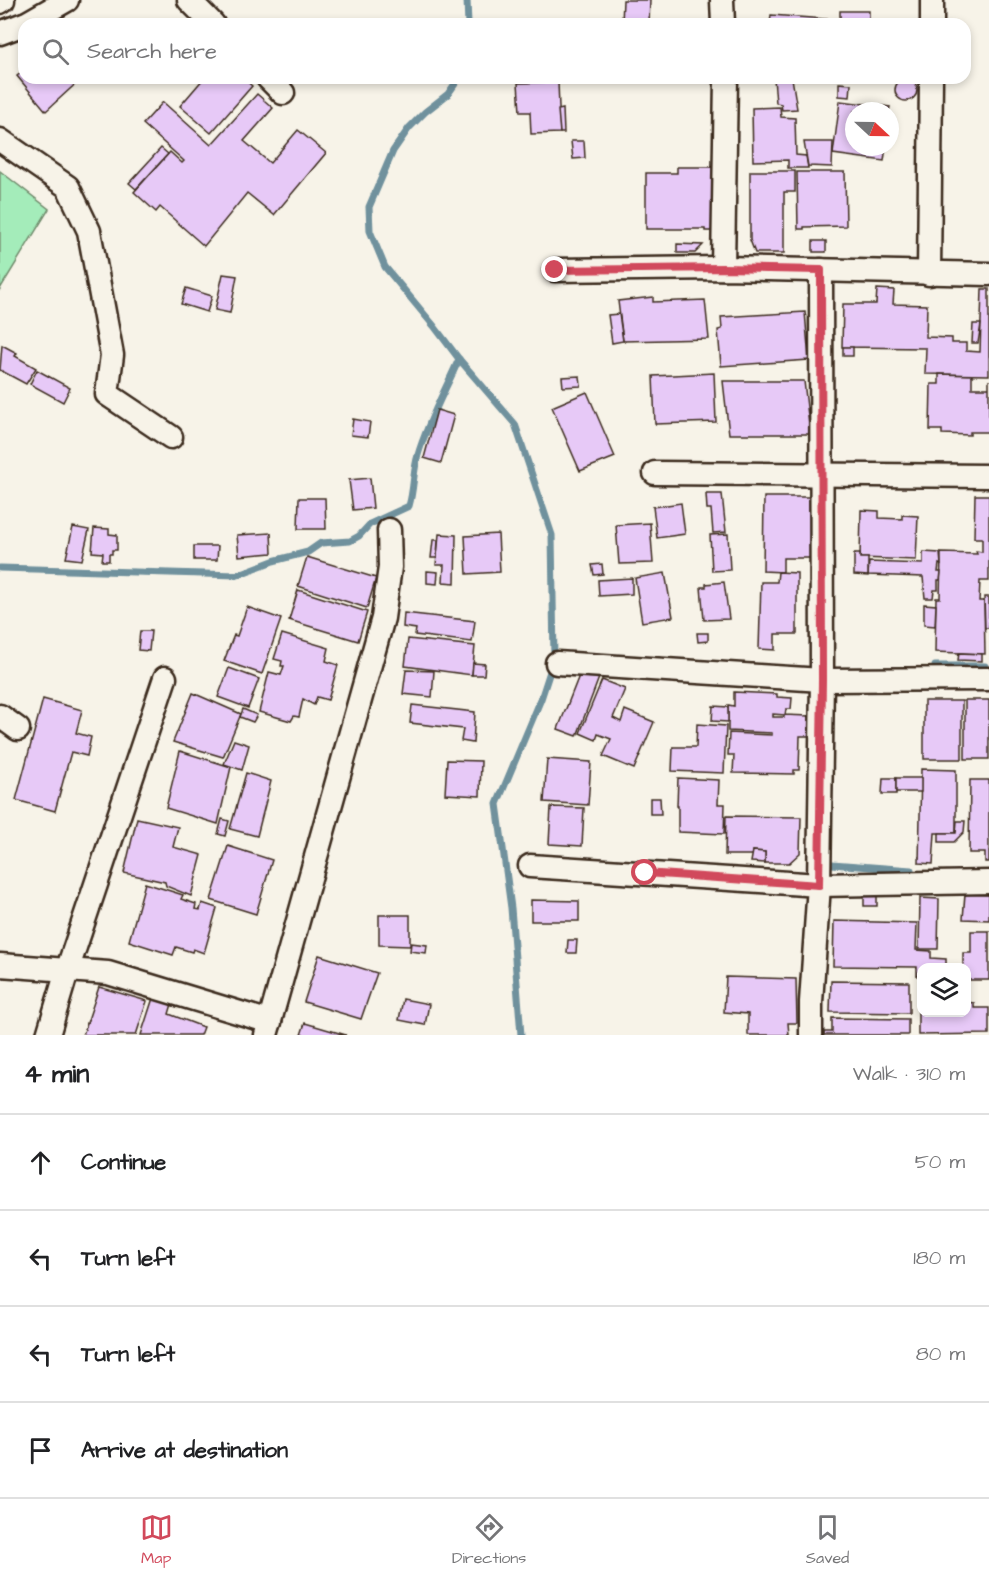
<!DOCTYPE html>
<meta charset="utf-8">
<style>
:root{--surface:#fff;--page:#f2f2f2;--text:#202124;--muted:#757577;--line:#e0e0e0;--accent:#d1495b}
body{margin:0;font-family:"Architects Daughter",sans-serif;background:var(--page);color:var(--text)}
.controls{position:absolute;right:18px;bottom:18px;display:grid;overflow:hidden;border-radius:12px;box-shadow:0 3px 9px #0003}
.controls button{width:54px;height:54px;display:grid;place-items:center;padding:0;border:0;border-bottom:2px solid var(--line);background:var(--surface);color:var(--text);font:30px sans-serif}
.compass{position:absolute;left:845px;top:102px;width:54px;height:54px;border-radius:50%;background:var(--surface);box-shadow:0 3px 9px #0003;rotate:112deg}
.stop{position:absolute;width:18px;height:18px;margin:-14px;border:4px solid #d1495b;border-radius:50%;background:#fff}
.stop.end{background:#d1495b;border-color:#fff;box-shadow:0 2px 6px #0008}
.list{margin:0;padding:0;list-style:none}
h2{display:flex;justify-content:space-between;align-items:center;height:78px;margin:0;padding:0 24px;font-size:26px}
h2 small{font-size:20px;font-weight:400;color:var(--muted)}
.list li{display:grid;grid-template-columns:39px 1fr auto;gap:18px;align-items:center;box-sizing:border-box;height:96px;padding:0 24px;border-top:2px solid var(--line)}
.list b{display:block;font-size:22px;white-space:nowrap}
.list em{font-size:20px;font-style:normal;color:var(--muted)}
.icon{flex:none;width:33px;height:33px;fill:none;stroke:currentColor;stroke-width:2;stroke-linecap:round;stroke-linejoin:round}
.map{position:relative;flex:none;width:989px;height:1035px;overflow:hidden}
.search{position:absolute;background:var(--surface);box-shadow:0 3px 9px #0003;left:18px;right:18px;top:18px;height:66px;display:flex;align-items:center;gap:15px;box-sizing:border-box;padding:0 21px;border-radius:18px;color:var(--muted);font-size:22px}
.sheet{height:462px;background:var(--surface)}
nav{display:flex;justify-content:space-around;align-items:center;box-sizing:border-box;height:84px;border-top:2px solid var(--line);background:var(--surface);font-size:16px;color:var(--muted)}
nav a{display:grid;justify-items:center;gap:3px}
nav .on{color:var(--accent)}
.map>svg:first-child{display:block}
.garden{fill:#a4ecba;stroke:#708b6c;stroke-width:1.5}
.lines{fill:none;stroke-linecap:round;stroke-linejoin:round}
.stream{stroke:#6f919d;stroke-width:7}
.building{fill:#e7c9f7;stroke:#3b2a1e;stroke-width:1.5}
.minor-casing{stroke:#3b2a1e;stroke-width:27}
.minor{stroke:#f7f3e8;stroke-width:22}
.route{stroke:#d1495b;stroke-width:8}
</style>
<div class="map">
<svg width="989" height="1035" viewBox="0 0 989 1035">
<rect width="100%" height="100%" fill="#f7f3e8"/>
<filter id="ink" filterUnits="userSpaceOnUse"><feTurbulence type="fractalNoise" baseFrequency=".0167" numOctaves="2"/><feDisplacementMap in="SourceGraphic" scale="12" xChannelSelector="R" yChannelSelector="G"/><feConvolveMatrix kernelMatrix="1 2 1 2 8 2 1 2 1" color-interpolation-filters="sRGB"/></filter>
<g filter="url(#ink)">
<!-- garden -->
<path class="garden" d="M0 171 49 209 0 289Z"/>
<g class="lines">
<!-- stream -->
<g class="stream">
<path d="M467 0 468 24"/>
<path d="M459 78 448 94 425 112 409 128 393 151 369 207 370 231 385 267 434 326 459 359 515 424 552 535 554 659 541 699 497 804 511 908 521 1035"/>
<path d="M0 568 237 575 273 561 308 552 321 543 350 541 359 536 370 524 409 506C414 489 413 471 418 455 428 421 445 391 459 359"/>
<path d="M935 666H985"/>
<path d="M832 864 911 870"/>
</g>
</g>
<!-- building -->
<g class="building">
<path d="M623 0H650L649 24H622Z"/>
<rect x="840" y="11" width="29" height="13"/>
<path d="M771 15 838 20V24H770Z"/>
<path d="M24 70V78H82L46 111 17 76Z"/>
<path d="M204 78H243L252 86 211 133 180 106Z"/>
<path d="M774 78H792L797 109 782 110 781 104 776 103Z"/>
<circle cx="906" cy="90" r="11"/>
<path d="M558 82 560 133 531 134 530 112H520L518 83Z"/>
<path d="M839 83 851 84 850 97 839 96Z"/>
<path d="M257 94 273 108 244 141 270 163 298 130 326 153 274 215 247 193 204 246 160 207 156 212 134 192 170 152 182 163 184 161 143 124 163 102 211 145Z"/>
<path d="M840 101 890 107 889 111H854V147H886L884 161 833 154Z"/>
<path d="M780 107 781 117 795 118 796 155 806 156 808 168H788V160L753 161 752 108Z"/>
<path d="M563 109 564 133H560L558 110Z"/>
<path d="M571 141H584L585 158 573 159Z"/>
<path d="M804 142H833L832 167 808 166Z"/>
<path d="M161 148 168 154 136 189 129 183Z"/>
<path d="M677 167H718L719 231H705V229H646V173H677Z"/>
<path d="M750 171H795V192H784V253H755L750 240Z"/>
<path d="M797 172H845L846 226 804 227V229H798Z"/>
<rect x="813" y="241" width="13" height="11"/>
<path d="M677 244 703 245 695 253H677Z"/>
<path d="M223 274 237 276 230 313 215 310Z"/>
<path d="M186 288 212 296 207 312 181 304Z"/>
<path d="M877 289 894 290 893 304 927 305 926 337 952 338V343H966V351L980 352 982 289H989V375L925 374 926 348 842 347 843 304H876Z"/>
<path d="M653 297V302L705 300 709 339 623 341 618 301Z"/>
<path d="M805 312 809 360 721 366 718 330 722 329 721 317Z"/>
<path d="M619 314 623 341 612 343 608 315Z"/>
<path d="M973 324H981L978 343H972Z"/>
<path d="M2 345 17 353 15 356 36 368 26 384 0 370Z"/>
<rect x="843" y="347" width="10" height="9"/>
<path d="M37 370 70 388 63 402 30 384Z"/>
<path d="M714 373 716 422 655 424 653 376Z"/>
<path d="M939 374 972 375V388H989V380V432H970V435L942 434V430H930L931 384H939Z"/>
<path d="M580 376 581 386 563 387 562 377Z"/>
<path d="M723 381H804L810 434H729Z"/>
<path d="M587 392 615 457 580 471 552 407Z"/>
<path d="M437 410 454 415 441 463 424 458Z"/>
<path d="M353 419 370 422 368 437 351 435Z"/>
<path d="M370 478 373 508 353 510 349 480Z"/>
<path d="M706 494H722L726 532 713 533 711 509H707Z"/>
<path d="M975 495H989V581H980L979 601H984L985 654 935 652 936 598H940L941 553 977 554 976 551 982 552V538H974Z"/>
<path d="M764 497H811L810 531H817L816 558H783V572L763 571Z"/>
<path d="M299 498H325L326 529H298Z"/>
<path d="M681 503 685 534 657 538 653 507Z"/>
<path d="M861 510 879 511V518L902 519V515L918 516 916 560 860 558Z"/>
<path d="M650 523 653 563 619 564 616 525Z"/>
<path d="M73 527 89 530 82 560 66 558Z"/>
<path d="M94 528 109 529V534L117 535V550H112V554H109V561H102L103 553 92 552Z"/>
<path d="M271 533 272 553 239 556 237 535Z"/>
<path d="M439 534 456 535 455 583 443 582 444 565H436Z"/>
<path d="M498 534 500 572 467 574 465 536Z"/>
<path d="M728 534 730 570 712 571 710 535Z"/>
<path d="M433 540H438L437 558H431Z"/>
<path d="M194 546H218L217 560H194Z"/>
<path d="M923 552 940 553 941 565 939 564 938 572H941L940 580H938V590H934L933 598H925L923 577 868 575 869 562 923 564Z"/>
<path d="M854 554H860V558H868V576L854 575Z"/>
<path d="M307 557 376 578 367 608 298 586Z"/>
<path d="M602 564 603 574 594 575 592 565Z"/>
<path d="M427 571 438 572 437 584 427 583Z"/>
<path d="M778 572 797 573V634H775V650L759 649 761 582H777Z"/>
<path d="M665 573 673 617 642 622 635 578Z"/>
<path d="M632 578V594L599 596 598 580Z"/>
<path d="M724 582 729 619 704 620 701 587H706V584Z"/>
<path d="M298 590 367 612 358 641 289 620Z"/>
<path d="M984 597H989V628H985Z"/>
<path d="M924 604 936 605 935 626 924 625Z"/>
<path d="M247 607 281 619 262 674 224 661 234 635 237 636Z"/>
<path d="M404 613 475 621 472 642 415 635 416 629 403 627Z"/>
<path d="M140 631H151L149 651 138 650Z"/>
<path d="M697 633H708V641L698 642Z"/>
<path d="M282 634 329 648 326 661 338 665 328 700 317 697 314 705 303 699 299 717 294 716 291 721 259 712 269 672 281 675 284 666H281L282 661 274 659Z"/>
<path d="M408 639 475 646 472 675 405 666Z"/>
<path d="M959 653 982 654V661L958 660Z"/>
<path d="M473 663 485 664 484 675H472Z"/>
<path d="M229 668 259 679 248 708 218 697Z"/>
<path d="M582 668 600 675 577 736 558 729Z"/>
<path d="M406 670 434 671 432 697 403 694Z"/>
<path d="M602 680 625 689 613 718 621 722 625 710 654 722 634 769 603 756 611 739 598 734 596 740 580 733Z"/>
<path d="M734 692 777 694V697L792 698 791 709H786L785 715 773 714V717H784V715L809 716V736H800L799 770H794V774L733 773 734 755H728L729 733 772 735V733L728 731V705L734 706Z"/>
<path d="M193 693 241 714 223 757 173 742Z"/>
<path d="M43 699 82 710 76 733 91 737 87 756 71 752 55 811 16 800Z"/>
<rect x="965" y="700" width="24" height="59"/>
<rect x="924" y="701" width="38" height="58"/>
<path d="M412 705 475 712 473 743 461 741 463 729 410 723Z"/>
<path d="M713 706 728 707V722L712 721Z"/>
<path d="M243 709 257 715 253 722 240 717Z"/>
<path d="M697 724 726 726 724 773 672 771 673 747H696Z"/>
<path d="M234 740 249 745 242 770 224 764Z"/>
<path d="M180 751 231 767 218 824 166 808Z"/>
<path d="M547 759 591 762 588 805 544 802Z"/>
<path d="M447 760 481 761 480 796 445 794Z"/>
<path d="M921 769 956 770V833H935L933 864 919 863Z"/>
<path d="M246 773 271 781 257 836 230 829Z"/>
<path d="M678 778 719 780 718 804H725L724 834 678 832V806H677Z"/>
<path d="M883 778H896V794H882Z"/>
<rect x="896" y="778" width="25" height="14"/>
<path d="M970 780H989V862H985V853H969Z"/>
<path d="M650 798H660L661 814H650Z"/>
<path d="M551 807 584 808 582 846 549 844Z"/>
<path d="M726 816 801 817 800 853 789 863H765V852L753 851V855H725Z"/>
<path d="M137 818 178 827 173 847 202 855 191 896 166 886 165 882 124 873Z"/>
<path d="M222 819 229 821 225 836 218 834Z"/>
<path d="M957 821H965L964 832 954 842H939V833H956Z"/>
<path d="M228 846 272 860 256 914 211 900Z"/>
<path d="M753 851 765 852V863L751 862Z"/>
<path d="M145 883 183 895 181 899 196 904 195 909 200 910 202 903 217 908 204 953 193 949 192 952 176 947 173 955 129 941Z"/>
<path d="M965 894 989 895V920L963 919Z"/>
<path d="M864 895 877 896V906H864Z"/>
<path d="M920 898 939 899 938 949H919Z"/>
<path d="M531 900 579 901V921H531Z"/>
<path d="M379 915H410V946L379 945Z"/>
<path d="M834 921 917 923 916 950 931 951V958L946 959V968H922V976H917V967L833 966Z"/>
<path d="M971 931H989V980H966V968H963V953H971Z"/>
<path d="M568 940H577L576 953H567Z"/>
<path d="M411 943 427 945 426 953 410 951Z"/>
<path d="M319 955 377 973 361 1019 304 1002Z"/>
<path d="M726 977 796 979 797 1023H788L789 1035H748V1014L724 1012Z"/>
<path d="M831 981 909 982V1013L830 1012Z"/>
<path d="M99 987 147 1001 136 1035H83Z"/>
<path d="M153 998 172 1004 169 1014 203 1027 200 1035H141Z"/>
<path d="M403 999 429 1004 425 1025 399 1020Z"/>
<path d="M918 1002H922V1012H966V1002L974 1003V1008H989V1034L918 1035Z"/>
<path d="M832 1018 908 1019V1035H824V1032H832Z"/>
<path d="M305 1023 346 1035H301Z"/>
</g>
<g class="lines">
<defs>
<g id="minor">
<path d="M189 0 213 24"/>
<path d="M722 0 723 24"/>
<path d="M0 2 3 0"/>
<path d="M25 24 67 0"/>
<path d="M932 24V0"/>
<path d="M0 33 24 24"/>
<path d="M268 78 283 93"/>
<path d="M0 140 68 187 89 231 112 355 107 394 171 437"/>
<path d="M723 268 726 78"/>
<path d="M555 270 723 268 989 274"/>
<path d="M929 274 931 78"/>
<path d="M655 473 989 476"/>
<path d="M557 663 822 680 989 679"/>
<path d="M0 716 18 729"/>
<path d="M530 866 819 885 989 882"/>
<path d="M0 965 108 973 270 1022"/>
<path d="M48 1035 67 971 165 678"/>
<path d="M266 1035 383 618 390 567 389 530"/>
<path d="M811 1035V1002L819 885 822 680 821 270"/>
</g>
</defs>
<!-- minor casing -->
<use href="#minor" class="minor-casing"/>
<!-- minor -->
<use href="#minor" class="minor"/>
</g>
</g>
<g class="lines" filter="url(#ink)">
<!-- route -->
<path class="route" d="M555 270 723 268 821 270 822 680 819 885 645 873"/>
</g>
</svg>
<div class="controls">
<button><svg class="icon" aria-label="layers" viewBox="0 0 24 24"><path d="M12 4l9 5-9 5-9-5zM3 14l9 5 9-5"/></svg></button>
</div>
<svg class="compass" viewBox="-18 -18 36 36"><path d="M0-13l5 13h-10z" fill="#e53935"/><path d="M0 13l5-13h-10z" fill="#757577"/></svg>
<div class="stop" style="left:645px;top:873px"></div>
<div class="stop end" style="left:555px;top:270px"></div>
<div class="search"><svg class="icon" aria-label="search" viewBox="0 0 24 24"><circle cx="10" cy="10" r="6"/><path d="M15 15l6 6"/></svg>Search here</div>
</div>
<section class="sheet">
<h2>4 min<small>Walk · 310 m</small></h2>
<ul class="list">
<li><svg class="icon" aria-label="ahead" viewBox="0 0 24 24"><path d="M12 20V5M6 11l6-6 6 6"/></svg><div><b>Continue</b></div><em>50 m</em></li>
<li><svg class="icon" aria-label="left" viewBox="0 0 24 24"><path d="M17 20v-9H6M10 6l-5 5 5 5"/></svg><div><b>Turn left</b></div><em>180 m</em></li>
<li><svg class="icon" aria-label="left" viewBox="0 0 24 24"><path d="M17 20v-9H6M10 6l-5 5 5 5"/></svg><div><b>Turn left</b></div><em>80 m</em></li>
<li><svg class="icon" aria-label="arrive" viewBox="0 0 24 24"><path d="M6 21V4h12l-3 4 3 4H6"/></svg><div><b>Arrive at destination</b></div></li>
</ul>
</section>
<nav>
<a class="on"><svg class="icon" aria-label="map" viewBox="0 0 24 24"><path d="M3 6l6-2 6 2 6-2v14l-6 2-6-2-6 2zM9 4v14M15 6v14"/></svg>Map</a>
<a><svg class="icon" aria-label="directions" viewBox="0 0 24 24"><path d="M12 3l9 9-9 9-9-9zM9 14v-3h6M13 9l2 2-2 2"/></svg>Directions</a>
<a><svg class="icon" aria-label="saved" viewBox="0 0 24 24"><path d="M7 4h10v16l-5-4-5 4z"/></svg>Saved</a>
</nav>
